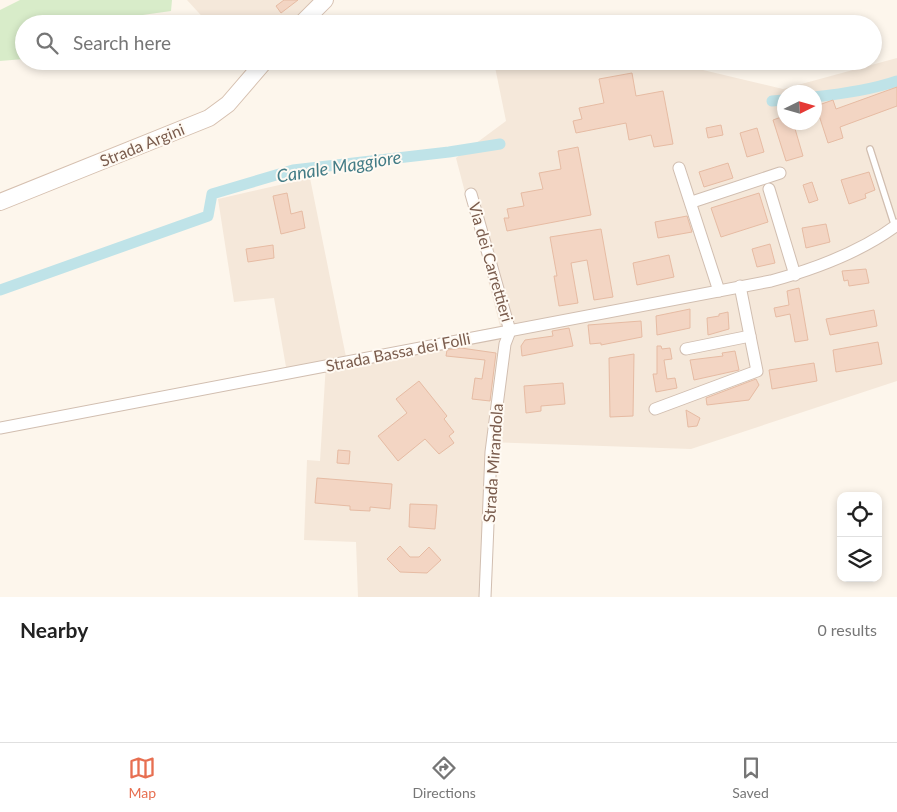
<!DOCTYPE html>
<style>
:root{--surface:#fff;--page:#f2f2f2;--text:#222;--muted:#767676;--line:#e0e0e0;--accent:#e76f51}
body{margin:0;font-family:Lato,sans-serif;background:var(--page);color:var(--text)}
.controls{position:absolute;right:15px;bottom:15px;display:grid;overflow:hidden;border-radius:10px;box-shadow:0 2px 8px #0003}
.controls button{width:45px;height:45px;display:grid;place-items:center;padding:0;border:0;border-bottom:1px solid var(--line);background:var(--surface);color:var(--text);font:25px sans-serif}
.compass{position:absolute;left:777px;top:85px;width:45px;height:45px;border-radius:50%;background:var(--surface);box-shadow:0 2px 8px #0003;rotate:85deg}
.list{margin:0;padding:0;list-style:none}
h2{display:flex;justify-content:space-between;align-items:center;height:65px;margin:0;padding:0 20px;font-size:21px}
h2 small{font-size:16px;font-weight:400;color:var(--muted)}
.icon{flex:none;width:28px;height:28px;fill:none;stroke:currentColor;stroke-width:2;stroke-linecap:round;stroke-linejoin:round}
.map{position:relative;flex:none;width:897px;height:597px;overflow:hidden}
.search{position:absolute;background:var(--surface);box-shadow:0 2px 8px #0003;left:15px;right:15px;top:15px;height:55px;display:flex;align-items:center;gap:12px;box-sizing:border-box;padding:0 18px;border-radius:28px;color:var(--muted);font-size:19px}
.sheet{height:145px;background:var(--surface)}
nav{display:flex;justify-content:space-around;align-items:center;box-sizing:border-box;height:70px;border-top:1px solid var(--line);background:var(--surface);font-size:14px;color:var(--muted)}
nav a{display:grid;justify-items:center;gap:2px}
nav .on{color:var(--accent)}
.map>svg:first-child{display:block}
.residential{fill:#f5e8da;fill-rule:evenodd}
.green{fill:#d8ecc9}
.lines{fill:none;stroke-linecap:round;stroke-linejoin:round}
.canal{stroke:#bfe3e8;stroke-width:11}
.building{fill:#f3d5c3;stroke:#e6bba3}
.lane-casing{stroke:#d1beb0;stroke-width:8}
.street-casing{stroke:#d1beb0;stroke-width:13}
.secondary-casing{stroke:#d6c0b0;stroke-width:18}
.lane{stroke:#fff;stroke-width:5.5}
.street{stroke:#fff;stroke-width:11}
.secondary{stroke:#fff;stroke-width:16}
.labels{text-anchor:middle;stroke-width:4;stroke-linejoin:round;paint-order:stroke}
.street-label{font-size:16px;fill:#7a5c4d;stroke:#fffaf3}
.water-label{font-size:18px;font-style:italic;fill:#437c86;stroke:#fffaf3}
</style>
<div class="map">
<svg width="897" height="597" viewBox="0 0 897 597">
<rect width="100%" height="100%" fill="#fdf6ec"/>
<!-- residential -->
<g class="residential">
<path d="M187 0H319L297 24H209Z"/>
<path d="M897 58V381L691 449 486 442 479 597H358L356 542 304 540 307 460 320 461 326 363 286 367 274 298 234 302 218 199 310 178 346 357 500 326 456 158 506 121 495 67 552 61H686V66L783 89ZM784 92H814V122H784Z"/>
</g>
<!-- green -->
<path class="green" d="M20 0H172L171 11 79 24H24V59L0 61V10Z"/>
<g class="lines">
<!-- canal -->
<g class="canal">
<path d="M814 97C842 94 871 90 897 81"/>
<path d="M772 101 784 100"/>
<path d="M0 290 208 216 212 194 293 170 449 152 500 144"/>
</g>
</g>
<!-- building -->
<g class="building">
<path d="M284 0H298L281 13 276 6Z"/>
<path d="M632 73 636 96 663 91 673 144 654 147 651 135 629 140 626 123 576 133 573 121 582 119 579 108 604 103 599 79Z"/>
<path d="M897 87V106L840 127 843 138 828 143 816 106 833 100 836 109Z"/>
<path d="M784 116V122H793L803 156 786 161 773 120Z"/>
<path d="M721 125 723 135 708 138 706 128Z"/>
<path d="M757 128 764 152 747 157 740 133Z"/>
<path d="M578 147 591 215 507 231 504 218H509L507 209 524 206 521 193 543 189 539 173 561 169 558 151Z"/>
<path d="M728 163 733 178 704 187 699 172Z"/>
<path d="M869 172 875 190 865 194 866 198 849 204 841 180Z"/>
<path d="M812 182 818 200 809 203 803 185Z"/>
<path d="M287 193 291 214 302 211 305 228 281 234 273 196Z"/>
<path d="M759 193 768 222 721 237 711 208Z"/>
<path d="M687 216 692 232 658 238 655 222Z"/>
<path d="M826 224 830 242 806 248 802 228Z"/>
<path d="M601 229 613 297 594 300 587 260 571 263 578 303 559 306 554 276H557L550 237Z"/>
<path d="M770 244 775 263 757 267 752 249Z"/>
<path d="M273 245 274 258 248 262 246 249Z"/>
<path d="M669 255 674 277 637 285 633 263Z"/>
<path d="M866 269 869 283 849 286 848 280 844 281 842 271Z"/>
<path d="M799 288 808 340 795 342 790 314 776 317 774 308 789 305 787 291Z"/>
<path d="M690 309V328L657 335 656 316Z"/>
<path d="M874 310 877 326 830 335 826 319Z"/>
<path d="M728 312 729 329 708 335 707 318 719 316V314Z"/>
<path d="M641 321 642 337 601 345V343L590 344 588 325Z"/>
<path d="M569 328 573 346 522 356 521 346 525 340 553 336 552 331Z"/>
<path d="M878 342 882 364 836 372 833 350Z"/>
<path d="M657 346H661L662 349 670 348 672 359 664 360 667 379 675 378 677 388 656 392 653 374H657Z"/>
<path d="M461 348 496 353 490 401 472 399 475 378 482 379 485 360 446 356 447 350Z"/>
<path d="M735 351 739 370 694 380 690 360 723 356 722 353Z"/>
<path d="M634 354 633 416 610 417 609 358Z"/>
<path d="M814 363 817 381 772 389 769 370Z"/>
<path d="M756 379 759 385 749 400 707 405 706 398Z"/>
<path d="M419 381 447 416 444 419 454 432 449 436 454 443 439 454 425 439 398 461 378 436 407 413 396 399Z"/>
<path d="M563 383 565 404 541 406V411L526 413 524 386Z"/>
<path d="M686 410 700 418 697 426 688 427Z"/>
<path d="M338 450 350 451 349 464 337 463Z"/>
<path d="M317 478 392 484 390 509 370 507V511L350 510V506L315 503Z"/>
<path d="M410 504 437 505 435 529 409 527Z"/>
<path d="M400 546 410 557H419L429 547 441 560 427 573 400 572 387 559Z"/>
</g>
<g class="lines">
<defs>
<path id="lane" d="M870 149 895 227"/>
<g id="street">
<path d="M679 168 719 291"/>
<path d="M769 189 795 275"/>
<path d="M471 194 510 331 505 344 491 452 485 597"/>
<path d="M692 202 780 173"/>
<path d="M686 349 750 336"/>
<path d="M655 409 757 371 740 286"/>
<path d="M0 428 771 281C815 269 861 252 897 225"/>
</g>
<g id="secondary">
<path d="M301 24 325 0"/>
<path d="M0 202 209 118 228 104 265 61"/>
</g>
</defs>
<!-- lane casing -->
<use href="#lane" class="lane-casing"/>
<!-- street casing -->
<use href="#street" class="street-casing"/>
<!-- secondary casing -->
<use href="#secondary" class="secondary-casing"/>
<!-- lane -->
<use href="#lane" class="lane"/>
<!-- street -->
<use href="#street" class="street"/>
<!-- secondary -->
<use href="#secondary" class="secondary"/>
</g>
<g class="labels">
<!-- street labels -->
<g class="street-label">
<text transform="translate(142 145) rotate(-22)" y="6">Strada Argini</text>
<text transform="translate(491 262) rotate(74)" y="6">Via dei Carrettieri</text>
<text transform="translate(398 352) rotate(-11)" y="6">Strada Bassa dei Folli</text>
<text transform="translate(493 463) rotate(-86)" y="6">Strada Mirandola</text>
</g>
<!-- water labels -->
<g class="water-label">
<text transform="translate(339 167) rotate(-9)" y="6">Canale Maggiore</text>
</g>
</g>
</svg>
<div class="controls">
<button><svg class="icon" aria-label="locate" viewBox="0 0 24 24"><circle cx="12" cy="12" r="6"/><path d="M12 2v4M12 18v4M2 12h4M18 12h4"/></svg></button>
<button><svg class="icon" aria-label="layers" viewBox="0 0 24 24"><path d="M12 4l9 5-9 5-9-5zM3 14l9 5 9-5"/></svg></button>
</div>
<svg class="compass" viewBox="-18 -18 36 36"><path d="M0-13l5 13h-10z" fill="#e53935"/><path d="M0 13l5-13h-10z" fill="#767676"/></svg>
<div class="search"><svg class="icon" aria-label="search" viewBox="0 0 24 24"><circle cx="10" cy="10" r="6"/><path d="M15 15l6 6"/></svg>Search here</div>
</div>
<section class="sheet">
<h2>Nearby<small>0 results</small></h2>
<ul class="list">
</ul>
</section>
<nav>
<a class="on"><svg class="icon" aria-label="map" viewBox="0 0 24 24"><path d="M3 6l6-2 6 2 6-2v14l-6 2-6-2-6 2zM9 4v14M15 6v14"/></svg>Map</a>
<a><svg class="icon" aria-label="directions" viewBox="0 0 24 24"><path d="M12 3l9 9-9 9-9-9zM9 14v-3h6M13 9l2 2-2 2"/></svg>Directions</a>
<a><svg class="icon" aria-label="saved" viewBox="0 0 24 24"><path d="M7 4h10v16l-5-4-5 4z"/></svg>Saved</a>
</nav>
